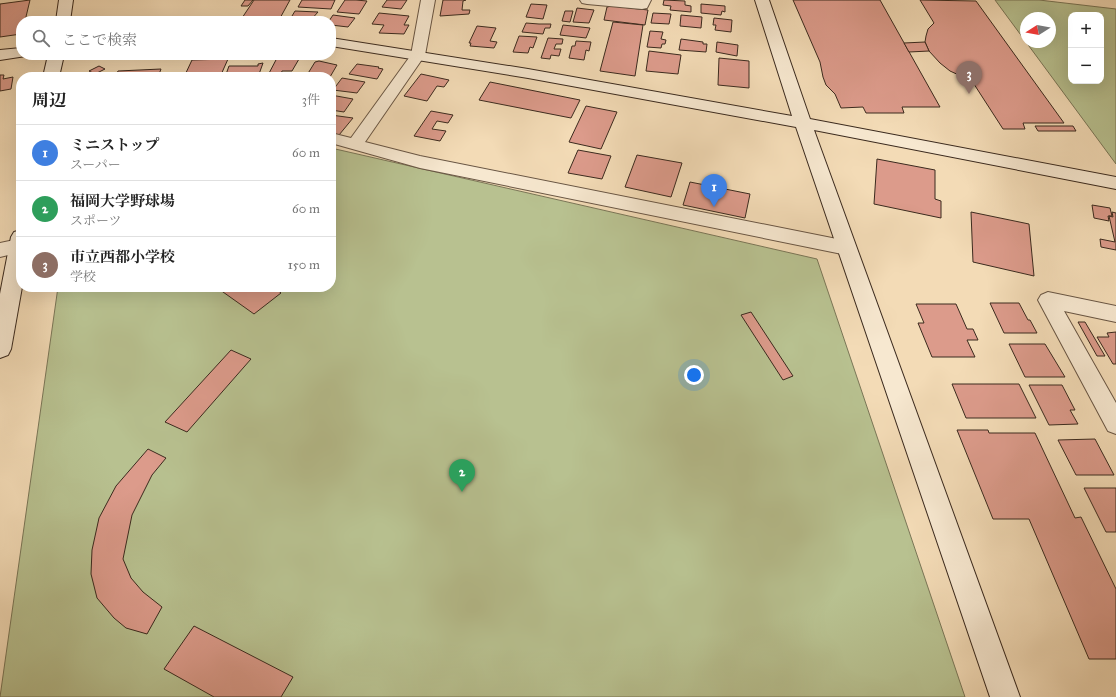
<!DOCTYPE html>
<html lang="ja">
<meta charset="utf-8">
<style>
:root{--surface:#fff;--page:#f6f6f6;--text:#222;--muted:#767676;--line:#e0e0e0;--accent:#8f2418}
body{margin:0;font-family:"IM FELL Great Primer","Noto Serif JP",serif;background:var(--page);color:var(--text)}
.controls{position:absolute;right:12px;top:12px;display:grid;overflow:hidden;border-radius:8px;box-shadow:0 4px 16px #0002}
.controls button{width:36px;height:36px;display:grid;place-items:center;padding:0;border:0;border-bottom:1px solid var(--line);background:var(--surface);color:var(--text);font:20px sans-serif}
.compass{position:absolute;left:1020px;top:12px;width:36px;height:36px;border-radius:50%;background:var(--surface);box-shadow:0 4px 16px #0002;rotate:259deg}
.you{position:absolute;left:694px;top:375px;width:14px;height:14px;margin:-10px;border:3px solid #fff;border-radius:50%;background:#1a73e8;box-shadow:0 0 0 6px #1a73e833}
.badge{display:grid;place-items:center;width:26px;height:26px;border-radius:50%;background:var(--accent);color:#fff;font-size:13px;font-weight:700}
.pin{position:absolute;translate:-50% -33px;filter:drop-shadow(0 1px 2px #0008)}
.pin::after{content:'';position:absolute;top:21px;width:14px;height:12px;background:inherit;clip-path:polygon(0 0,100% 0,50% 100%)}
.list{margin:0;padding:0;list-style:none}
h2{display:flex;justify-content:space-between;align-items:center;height:52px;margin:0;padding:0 16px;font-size:17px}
h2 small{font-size:13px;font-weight:400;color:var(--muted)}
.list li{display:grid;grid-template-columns:26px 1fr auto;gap:12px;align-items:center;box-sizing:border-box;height:56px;padding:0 16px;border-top:1px solid var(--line)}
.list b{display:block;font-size:15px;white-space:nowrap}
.list p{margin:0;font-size:13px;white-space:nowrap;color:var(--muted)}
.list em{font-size:13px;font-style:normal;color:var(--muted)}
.icon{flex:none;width:22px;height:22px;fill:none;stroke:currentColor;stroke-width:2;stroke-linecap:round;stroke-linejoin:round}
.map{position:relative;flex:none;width:1116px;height:697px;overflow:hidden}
.search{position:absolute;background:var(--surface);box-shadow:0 4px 16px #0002;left:16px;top:16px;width:320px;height:44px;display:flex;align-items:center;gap:10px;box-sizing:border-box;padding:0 14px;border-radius:16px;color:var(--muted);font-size:15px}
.panel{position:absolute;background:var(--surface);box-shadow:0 4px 16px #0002;left:16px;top:72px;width:320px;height:220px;border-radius:16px}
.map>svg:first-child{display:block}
.green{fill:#b8c190;stroke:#7a7657;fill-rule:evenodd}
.building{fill:#dc9b8b;stroke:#3b2a1e}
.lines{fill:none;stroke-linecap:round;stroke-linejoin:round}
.street-casing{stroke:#695644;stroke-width:2}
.secondary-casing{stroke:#3b2a1e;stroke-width:2}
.street{fill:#f7e8d0;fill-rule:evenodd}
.secondary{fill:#f7e8d0;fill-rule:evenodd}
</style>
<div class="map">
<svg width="1116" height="697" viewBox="0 0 1116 697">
<rect width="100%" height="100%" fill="#f3dbb6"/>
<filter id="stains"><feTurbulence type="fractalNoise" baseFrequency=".005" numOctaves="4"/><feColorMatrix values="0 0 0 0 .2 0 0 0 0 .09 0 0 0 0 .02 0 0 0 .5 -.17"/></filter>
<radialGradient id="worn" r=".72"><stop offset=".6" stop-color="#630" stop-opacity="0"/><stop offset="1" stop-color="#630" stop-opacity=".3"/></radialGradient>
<!-- green -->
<g class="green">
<path d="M995 0H1039L1116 9V164ZM1071 15H1101V81H1071ZM1026 18H1050V42H1026Z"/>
<path d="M331 148 817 259 965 697H0L58 287H331Z"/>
</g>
<!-- building -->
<g class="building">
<path d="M30 0 25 21H21V34L0 37V4Z"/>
<path d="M245 0H253L248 6H241Z"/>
<path d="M254 0H290L279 20 242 18Z"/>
<path d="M302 0H335L331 9 298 7Z"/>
<path d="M345 0H356L367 1 359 14 337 12Z"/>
<path d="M387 0H407L401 9 382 7Z"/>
<path d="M443 0H466L463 1 462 10H470L469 14 440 16Z"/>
<path d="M664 0 685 1V5L691 6V12L670 10 671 6 663 5Z"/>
<path d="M793 0H880L940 107H902L904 113H866L863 107 841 108 835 94 826 85 823 77 820 62Z"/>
<path d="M920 0 976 1 1064 123H1023L1025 129H1003L972 81 950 71 940 63 929 51 925 42 926 36 928 29 934 23Z"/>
<path d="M531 4 547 5 543 19 526 17Z"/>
<path d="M701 4 725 6V12L722 11 721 15 701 13Z"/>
<path d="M612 6 648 10 645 25 604 20 607 7Z"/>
<path d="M577 8 594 10 589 23 573 22Z"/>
<path d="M295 11 318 12 310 21H289Z"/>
<path d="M565 11H573L570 22 562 21Z"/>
<path d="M379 13 409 16 404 25H409L404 34 379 33 384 25 372 24Z"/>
<path d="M653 13 671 14 669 24 651 23Z"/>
<path d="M333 15 355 18 348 27 331 25V21H329Z"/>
<path d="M681 15 702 17 701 28 680 26Z"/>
<path d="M714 18 732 20 731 32 715 30 716 25H713Z"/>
<path d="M613 22 643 25 635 76 600 71Z"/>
<path d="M526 23 539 24H551L550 28H545L543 34 522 32Z"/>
<path d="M563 25 590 28 586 38 560 35Z"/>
<path d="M477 26 496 28 490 41 497 42 494 48 470 46 471 43H469Z"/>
<path d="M650 31 663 32 661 39 666 40 665 44H662L661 48 647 47Z"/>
<path d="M519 36 537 37 533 48 530 47 528 53 513 52Z"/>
<path d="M548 38 563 39 562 44H556L554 49H561L559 56 551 55 550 59 541 58Z"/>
<path d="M681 39 703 42V44H707L706 52 679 50Z"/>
<path d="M576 41 591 42 589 51 586 50 584 60 569 58 572 46H575Z"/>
<path d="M717 42 738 45 737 56 716 52Z"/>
<path d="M925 42 929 51 909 52 904 43Z"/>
<path d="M649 51 681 55 678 74 646 71Z"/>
<path d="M277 58 299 59 292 71H282L280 77H282H267Z"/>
<path d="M719 58 749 61V88L718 85Z"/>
<path d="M228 59 220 77H184L192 60Z"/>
<path d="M319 61 337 65 330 77 307 75 315 62Z"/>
<path d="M263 63 258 77H225L229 66H258V64Z"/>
<path d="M357 64 379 67 378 68 383 69 377 79 349 74Z"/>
<path d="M99 66 105 69 95 74 89 71Z"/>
<path d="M161 69 158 77H115L118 71Z"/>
<path d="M421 74 449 80 444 87 437 86 427 101 404 96Z"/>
<path d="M0 75H4L3 79 13 77 11 89 0 91Z"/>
<path d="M342 78 365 82 357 93 333 90Z"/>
<path d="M490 82 580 100 571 118 479 100Z"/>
<path d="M331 95 353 99 344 112 331 110Z"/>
<path d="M586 106 617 112 601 149 569 142Z"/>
<path d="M431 111 453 115 448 123 437 121 432 129 446 131 440 141 414 136Z"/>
<path d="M331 115 353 118 339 135 331 133Z"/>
<path d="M1035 126H1073L1076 131H1038Z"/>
<path d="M578 150 611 156 602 179 568 173Z"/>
<path d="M637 155 682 163 671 197 625 187Z"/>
<path d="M877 159 935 170V199L941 201V218L874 204Z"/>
<path d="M690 182 750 194 745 218 683 205Z"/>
<path d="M1092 205 1110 208 1112 216H1108L1109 221 1094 218Z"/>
<path d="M971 212 1029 224 1034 276 973 262Z"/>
<path d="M1112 212 1116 213V250L1101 247 1100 239 1115 242 1109 216 1113 217Z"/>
<path d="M216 287H274L281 293 254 314Z"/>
<path d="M990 303H1019L1028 320H1030L1037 333H1004Z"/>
<path d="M916 304H956L967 329H973L978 340H967L975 357H932L918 323H924Z"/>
<path d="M751 312 793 376 783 380 741 315Z"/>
<path d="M1078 322H1085L1105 356H1097Z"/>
<path d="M1116 332V364H1113L1097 337H1109L1107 333Z"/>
<path d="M1009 344H1045L1065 377H1025Z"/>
<path d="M231 350 251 359 187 432 165 422Z"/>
<path d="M952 384H1019L1036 418H966Z"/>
<path d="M1029 385H1062L1075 410H1070L1078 424 1049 425Z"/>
<path d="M957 430H988L989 433H1035L1075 518 1081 517 1116 589V659H1089L1029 519H993Z"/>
<path d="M1095 439 1114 475H1076L1058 440Z"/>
<path d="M148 449 166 458 152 475 132 515 123 559 131 578 143 592 162 607 147 634 126 628 114 618 97 598 91 574 92 550 99 518 116 486Z"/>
<path d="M1084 488H1116V532H1106Z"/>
<path d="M194 626 293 677 281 697H214L164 669Z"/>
</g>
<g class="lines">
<defs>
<g id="street">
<path d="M421 0H435L425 55 365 142 420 156 847 241 854 243 856 248 854 253 847 255 420 168 331 143V133L351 138 411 55Z"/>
<path d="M580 0H651L647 8 642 9 587 4 582 3Z"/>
<path d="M19 239 21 240V252L0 257V243Z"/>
<path d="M1048 292 1116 306V322L1064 311 1116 403V434L1108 431 1038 300 1041 295Z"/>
</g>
<g id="secondary">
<path d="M59 0H73L70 21H56Z"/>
<path d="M755 0H769L810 119 1116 177V189L814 130 1020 697H990L796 127 528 78 331 46V38L528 69 792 116Z"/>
<path d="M21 48V55H27L26 56 0 60V50Z"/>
<path d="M48 55H64L59 77H43Z"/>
<path d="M21 230 22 287 11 349 8 355 0 358V294L11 237 14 232Z"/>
</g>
</defs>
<!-- street casing -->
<use href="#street" class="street-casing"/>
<!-- secondary casing -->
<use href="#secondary" class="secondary-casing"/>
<!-- street -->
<use href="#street" class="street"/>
<!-- secondary -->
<use href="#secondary" class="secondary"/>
</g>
<rect width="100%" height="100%" filter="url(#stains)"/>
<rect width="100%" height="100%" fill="url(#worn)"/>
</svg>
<div class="controls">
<button>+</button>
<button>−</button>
</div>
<svg class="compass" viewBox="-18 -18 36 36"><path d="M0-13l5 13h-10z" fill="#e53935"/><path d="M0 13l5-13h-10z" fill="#767676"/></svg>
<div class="you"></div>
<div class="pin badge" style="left:714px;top:207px;background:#3f7fe0">1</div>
<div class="pin badge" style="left:462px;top:492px;background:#2e9e5b">2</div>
<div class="pin badge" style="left:969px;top:94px;background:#8d6e63">3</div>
<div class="search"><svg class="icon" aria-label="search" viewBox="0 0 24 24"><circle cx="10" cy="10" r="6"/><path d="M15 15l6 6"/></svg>ここで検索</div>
<section class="panel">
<h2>周辺<small>3件</small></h2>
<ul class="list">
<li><span class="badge" style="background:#3f7fe0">1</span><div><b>ミニストップ</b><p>スーパー</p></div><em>60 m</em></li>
<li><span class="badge" style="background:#2e9e5b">2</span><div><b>福岡大学野球場</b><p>スポーツ</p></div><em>60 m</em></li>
<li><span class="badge" style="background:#8d6e63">3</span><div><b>市立西都小学校</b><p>学校</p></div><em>150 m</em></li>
</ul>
</section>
</div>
